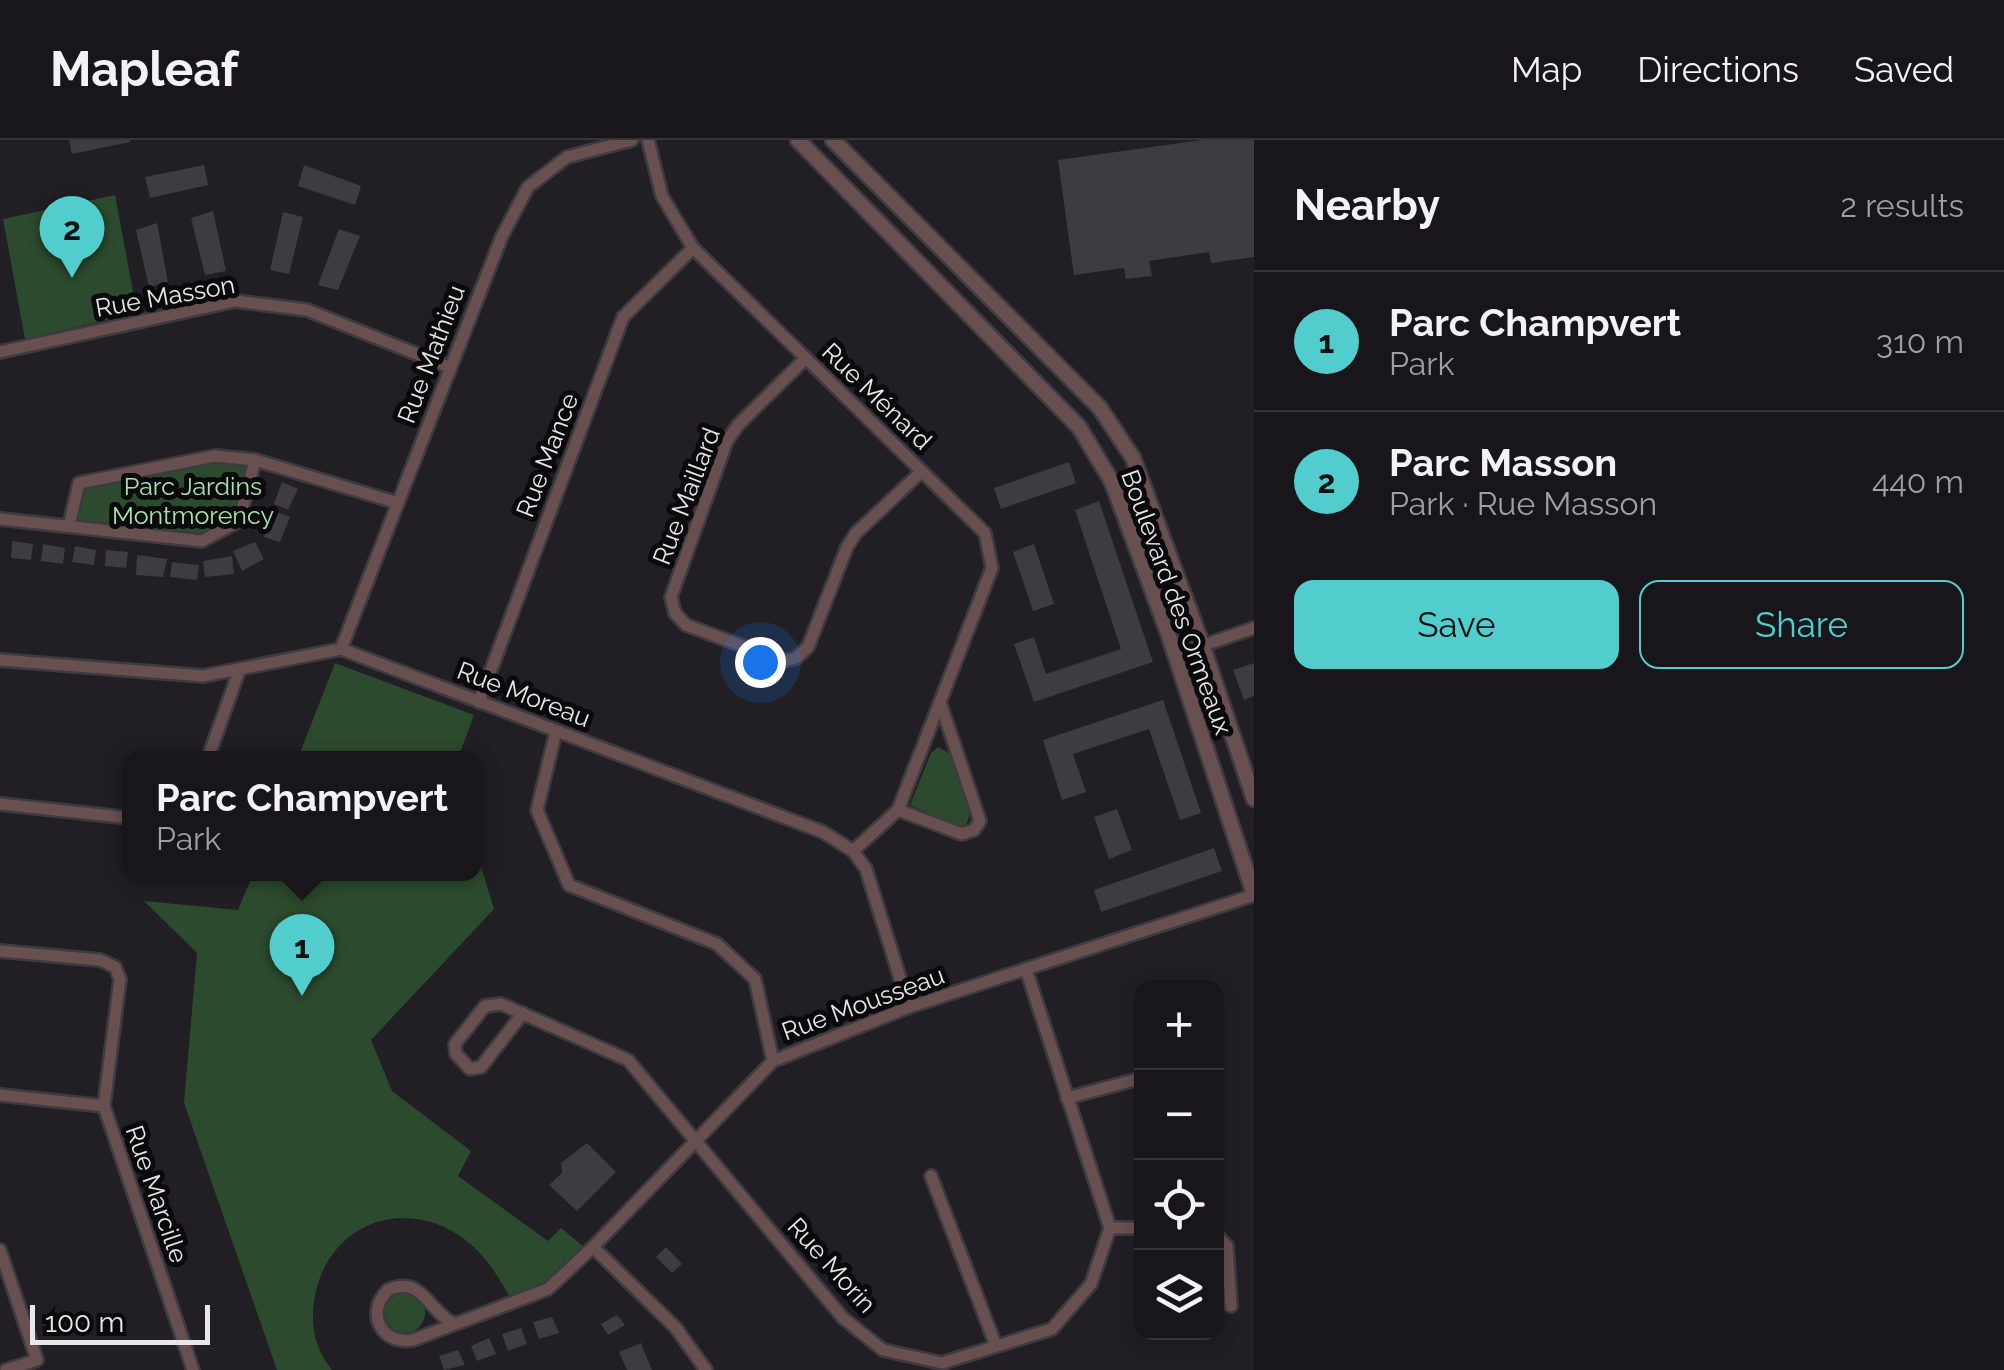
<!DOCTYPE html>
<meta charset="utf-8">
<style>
:root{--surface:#19161b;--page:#262328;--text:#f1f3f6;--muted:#9f9fa3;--line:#37353a;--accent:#52cdce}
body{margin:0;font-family:Raleway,sans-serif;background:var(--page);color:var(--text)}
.controls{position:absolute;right:30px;bottom:30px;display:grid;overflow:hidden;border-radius:20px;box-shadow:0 5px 15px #0003}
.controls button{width:90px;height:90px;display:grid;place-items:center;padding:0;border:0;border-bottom:2px solid var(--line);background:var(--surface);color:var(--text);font:50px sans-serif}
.scale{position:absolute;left:30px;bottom:25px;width:180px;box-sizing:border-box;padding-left:10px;border:5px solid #e8e6e9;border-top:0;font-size:28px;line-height:35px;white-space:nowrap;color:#e8e6e9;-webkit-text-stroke:8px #0a090b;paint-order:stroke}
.you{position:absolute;left:760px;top:522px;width:35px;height:35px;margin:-25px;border:8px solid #fff;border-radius:50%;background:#1a73e8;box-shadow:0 0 0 15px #1a73e833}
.badge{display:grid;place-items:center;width:65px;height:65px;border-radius:50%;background:var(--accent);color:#111;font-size:32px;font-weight:700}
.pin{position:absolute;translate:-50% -82px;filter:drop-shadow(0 2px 5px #0008)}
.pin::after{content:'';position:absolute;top:52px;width:35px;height:30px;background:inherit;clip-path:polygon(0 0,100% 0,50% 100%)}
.popup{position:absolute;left:122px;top:611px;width:360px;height:130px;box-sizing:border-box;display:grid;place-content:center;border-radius:20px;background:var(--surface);filter:drop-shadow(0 2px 8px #0005);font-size:32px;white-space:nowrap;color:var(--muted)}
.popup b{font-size:38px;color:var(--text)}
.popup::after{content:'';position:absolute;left:50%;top:100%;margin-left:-20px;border:20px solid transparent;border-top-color:var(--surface)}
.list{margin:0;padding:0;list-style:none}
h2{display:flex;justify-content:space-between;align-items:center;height:130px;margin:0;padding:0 40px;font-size:42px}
h2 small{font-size:32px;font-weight:400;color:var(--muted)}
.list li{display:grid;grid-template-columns:65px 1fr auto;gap:30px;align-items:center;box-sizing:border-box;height:140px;padding:0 40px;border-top:2px solid var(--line)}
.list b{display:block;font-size:38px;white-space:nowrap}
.list p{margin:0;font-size:32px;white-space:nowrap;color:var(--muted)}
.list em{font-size:32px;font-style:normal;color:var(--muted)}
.actions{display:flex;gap:20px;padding:30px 40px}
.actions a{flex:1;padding:22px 0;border:2px solid var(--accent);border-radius:20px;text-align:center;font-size:35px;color:var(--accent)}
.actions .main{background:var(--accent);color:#111}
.icon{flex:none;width:55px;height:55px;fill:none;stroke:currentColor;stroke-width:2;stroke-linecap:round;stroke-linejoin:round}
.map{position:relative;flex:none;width:1254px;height:1230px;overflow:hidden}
header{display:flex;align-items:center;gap:60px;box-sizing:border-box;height:140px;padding:0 50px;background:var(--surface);border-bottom:2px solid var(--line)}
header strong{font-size:48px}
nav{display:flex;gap:55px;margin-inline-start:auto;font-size:35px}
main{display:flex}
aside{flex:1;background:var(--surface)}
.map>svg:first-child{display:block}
.green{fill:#2c4a2e}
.building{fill:#3e3b41}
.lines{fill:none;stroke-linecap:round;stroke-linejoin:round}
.minor-casing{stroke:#3d3a40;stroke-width:16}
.tertiary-casing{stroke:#3d3a40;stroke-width:19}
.minor{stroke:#685051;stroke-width:11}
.tertiary{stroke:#685051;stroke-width:14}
.labels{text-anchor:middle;stroke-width:10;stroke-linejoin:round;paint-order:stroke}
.street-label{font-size:25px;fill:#e8e6e9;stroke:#0a090b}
.park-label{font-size:25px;fill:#a6e3a9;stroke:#0a090b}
</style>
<header>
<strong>Mapleaf</strong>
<nav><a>Map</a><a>Directions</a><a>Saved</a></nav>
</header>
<main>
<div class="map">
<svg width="1254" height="1230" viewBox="0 0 1254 1230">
<rect width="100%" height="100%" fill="#211e24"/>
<!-- green -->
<g class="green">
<path d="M115 55 137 173 25 199 3 79Z"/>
<path d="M215 316 255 320 239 381 202 401 69 386 79 343Z"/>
<path d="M335 523 474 575 458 618H298Z"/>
<path d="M938 607 949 613 970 673 967 683 960 688 910 665 931 613Z"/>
<path d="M475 707 494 769 371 900 392 951 471 1011 458 1036 548 1101 561 1088 583 1106 546 1146 511 1159C496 1132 479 1105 450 1090 380 1054 311 1104 313 1181 314 1200 320 1215 332 1230H277L184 963 197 813 144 761 238 770 253 734H474Z"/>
<circle cx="405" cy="1173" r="20"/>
</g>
<!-- building -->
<g class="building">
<path d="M69 0H130V2L72 14Z"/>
<path d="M1202 0H1254V117L1211 123 1209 112 1149 121 1152 136 1126 139 1124 128 1074 135 1058 20Z"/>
<path d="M204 25 208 45 150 58 145 37Z"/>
<path d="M304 25 361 46 355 65 298 46Z"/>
<path d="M213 71 226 131 205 135 191 78Z"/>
<path d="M283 72 303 77 289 134 270 130Z"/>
<path d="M157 83 168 142 149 147 136 90Z"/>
<path d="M339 89 360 96 338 150 318 145Z"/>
<path d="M1069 322 1076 343 1001 369 994 348Z"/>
<path d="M282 342 298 349 288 370 274 364Z"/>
<path d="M1099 361 1153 522 1034 562 1014 504 1034 497 1046 534 1121 509 1075 370Z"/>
<path d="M272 370 290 377 280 402 264 397Z"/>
<path d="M12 401 33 404 31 420 11 418Z"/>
<path d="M255 402 264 419 242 431 233 411Z"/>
<path d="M43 404 65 408 63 424 41 421Z"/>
<path d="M1034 404 1054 464 1033 471 1013 412Z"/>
<path d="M75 406 96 410 94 425 72 422Z"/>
<path d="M106 410 128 412 126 428 105 426Z"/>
<path d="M137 415 167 419 163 437 136 435Z"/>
<path d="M232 416 234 434 205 437 203 421Z"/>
<path d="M172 422 199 425 197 440 170 437Z"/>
<path d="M1254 523V556L1244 560 1233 530Z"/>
<path d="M1163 560 1201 673 1180 680 1149 589 1073 614 1086 652 1062 660 1043 600Z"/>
<path d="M1117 669 1132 710 1109 719 1094 677Z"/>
<path d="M1214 708 1222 731 1101 772 1094 750Z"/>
<path d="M587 1003 616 1032 577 1071 549 1045 562 1033 561 1023Z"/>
<path d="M666 1107 682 1124 672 1133 656 1117Z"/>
<path d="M617 1175 625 1185 608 1195 601 1184Z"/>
<path d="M552 1177 559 1193 539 1199 533 1182Z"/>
<path d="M521 1188 527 1204 508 1211 502 1194Z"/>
<path d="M489 1198 496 1214 477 1221 471 1206Z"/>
<path d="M641 1203 652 1230H627L619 1212Z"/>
<path d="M458 1210 465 1225 444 1230 439 1216Z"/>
</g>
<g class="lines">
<defs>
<g id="minor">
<path d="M648 0 662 56 693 108 985 393 992 428 898 670 853 711"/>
<path d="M0 212 235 161 307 170 449 227"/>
<path d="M806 218 738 285 727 301 671 457 675 473 686 485 783 521 796 518 808 507 847 407 856 393 922 331"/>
<path d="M0 379 202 401 239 381 255 320"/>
<path d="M69 386 79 343 215 316 255 320 398 363"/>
<path d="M341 509 502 96 528 47 567 17 632 0"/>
<path d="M1175 515 1254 488"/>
<path d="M0 520 203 536 341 509 823 692 853 711 866 729 909 867"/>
<path d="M479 562 623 177 693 108"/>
<path d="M556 591 537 670 569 745 717 804 755 839 773 921"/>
<path d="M208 618 239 531"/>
<path d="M0 664 130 678"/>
<path d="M898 670 962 694 974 690 980 681 940 562"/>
<path d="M0 811 100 820 115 827 120 839 104 966 193 1230"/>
<path d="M523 873 481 927 470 929 456 914 455 904 485 866 501 864 628 920 843 1178 883 1210 942 1223 1052 1189 1091 1144 1110 1088 1026 829"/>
<path d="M0 955 104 966"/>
<path d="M1067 958 1142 938"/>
<path d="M931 1036 996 1206"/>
<path d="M1110 1088H1142"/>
<path d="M1216 1094 1227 1106 1231 1166"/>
<path d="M593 1107 676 1188 706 1230"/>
<path d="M0 1110 37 1220 6 1230"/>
<path d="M455 1184C429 1173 422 1134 388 1150 365 1173 381 1205 413 1200L548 1149 593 1107 773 921 909 867 1254 755"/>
</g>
<g id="tertiary">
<path d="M798 0 1079 287 1112 342 1168 493 1254 754"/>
<path d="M833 0 1100 268 1133 318 1202 504 1254 659"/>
</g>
</defs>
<!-- minor casing -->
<use href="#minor" class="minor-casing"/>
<!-- tertiary casing -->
<use href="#tertiary" class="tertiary-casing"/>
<!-- minor -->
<use href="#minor" class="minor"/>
<!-- tertiary -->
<use href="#tertiary" class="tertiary"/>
</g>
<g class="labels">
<!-- street labels -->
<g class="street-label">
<text transform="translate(165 156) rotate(-10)" y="9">Rue Masson</text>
<text transform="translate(431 214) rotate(-69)" y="9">Rue Mathieu</text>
<text transform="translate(877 256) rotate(44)" y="9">Rue Ménard</text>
<text transform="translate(547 315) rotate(-69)" y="9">Rue Mance</text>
<text transform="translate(686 356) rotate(-69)" y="9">Rue Maillard</text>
<text transform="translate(1177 462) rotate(70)" y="9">Boulevard des Ormeaux</text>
<text transform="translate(524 554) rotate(21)" y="9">Rue Moreau</text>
<text transform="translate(863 863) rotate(-20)" y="9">Rue Mousseau</text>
<text transform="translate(157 1054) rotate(71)" y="9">Rue Marcille</text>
<text transform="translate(832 1125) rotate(48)" y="9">Rue Morin</text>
</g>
<!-- park labels -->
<g class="park-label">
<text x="193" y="355">Parc Jardins<tspan x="193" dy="29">Montmorency</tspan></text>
</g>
</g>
</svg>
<div class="controls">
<button>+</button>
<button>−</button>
<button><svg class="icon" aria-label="locate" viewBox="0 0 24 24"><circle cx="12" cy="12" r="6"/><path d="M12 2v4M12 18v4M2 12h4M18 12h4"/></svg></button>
<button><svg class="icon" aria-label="layers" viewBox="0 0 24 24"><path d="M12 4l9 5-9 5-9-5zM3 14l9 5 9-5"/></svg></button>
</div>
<div class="scale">100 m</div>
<div class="you"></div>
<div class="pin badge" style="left:302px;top:856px">1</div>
<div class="popup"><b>Parc Champvert</b>Park</div>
<div class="pin badge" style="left:72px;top:138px">2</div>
</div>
<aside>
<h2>Nearby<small>2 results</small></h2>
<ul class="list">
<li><span class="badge">1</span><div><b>Parc Champvert</b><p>Park</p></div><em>310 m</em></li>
<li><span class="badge">2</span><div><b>Parc Masson</b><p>Park · Rue Masson</p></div><em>440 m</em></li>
</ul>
<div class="actions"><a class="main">Save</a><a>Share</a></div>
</aside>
</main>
